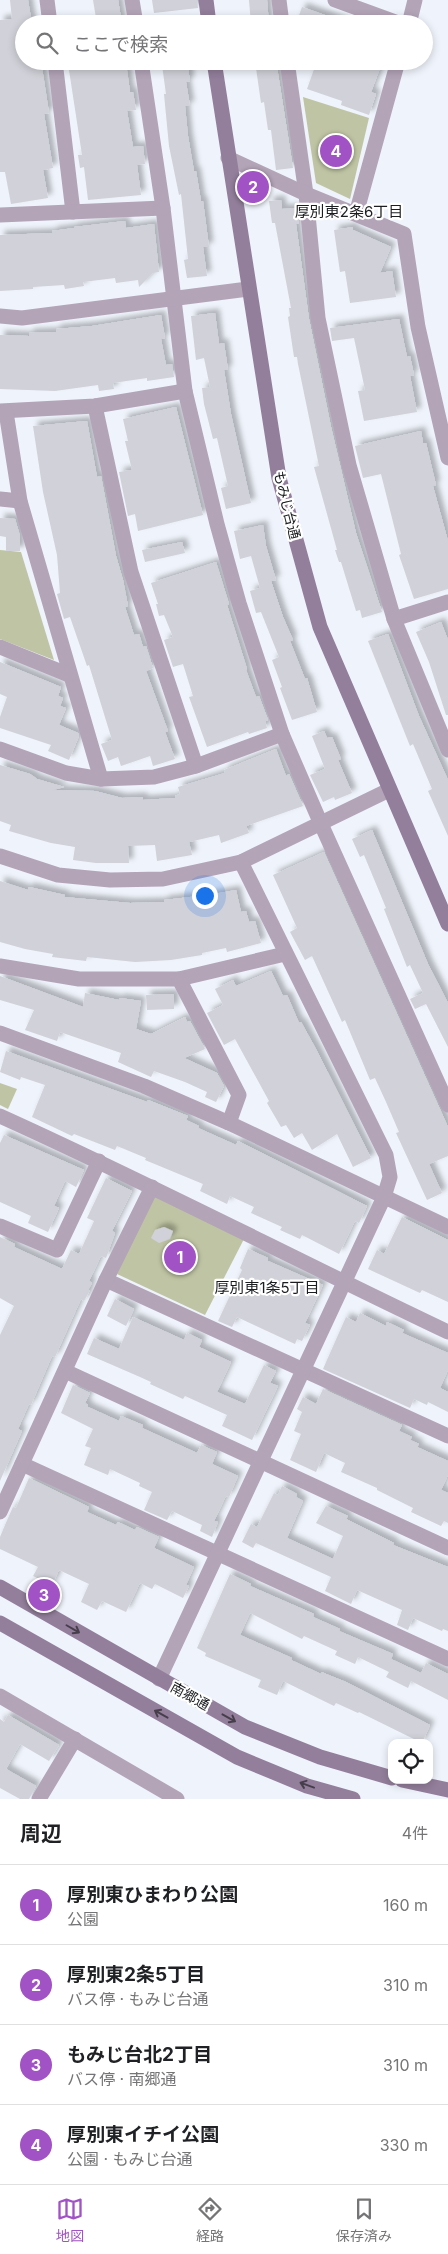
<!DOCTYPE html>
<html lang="ja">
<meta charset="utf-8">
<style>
:root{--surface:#fff;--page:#f6f6f6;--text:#202124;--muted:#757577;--line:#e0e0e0;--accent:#a152c4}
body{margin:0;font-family:Inter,"Noto Sans JP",sans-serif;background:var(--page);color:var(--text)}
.controls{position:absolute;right:15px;bottom:15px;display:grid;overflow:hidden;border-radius:10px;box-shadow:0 2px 8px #0003}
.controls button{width:45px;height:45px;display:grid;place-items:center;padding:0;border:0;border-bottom:1px solid var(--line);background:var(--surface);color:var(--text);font:25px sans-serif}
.you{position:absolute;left:204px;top:895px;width:18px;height:18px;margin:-12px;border:4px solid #fff;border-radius:50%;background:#1a73e8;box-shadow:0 0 0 8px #1a73e833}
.badge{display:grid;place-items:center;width:32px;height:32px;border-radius:50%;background:var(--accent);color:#fff;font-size:16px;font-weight:700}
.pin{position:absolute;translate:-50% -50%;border:2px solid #fff;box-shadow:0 1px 5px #0006}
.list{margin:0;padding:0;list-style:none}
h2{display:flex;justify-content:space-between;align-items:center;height:65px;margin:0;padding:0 20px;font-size:21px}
h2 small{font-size:16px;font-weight:400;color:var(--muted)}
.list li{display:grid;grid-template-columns:32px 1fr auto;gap:15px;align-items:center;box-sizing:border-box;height:80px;padding:0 20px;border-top:1px solid var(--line)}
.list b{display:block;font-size:19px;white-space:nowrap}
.list p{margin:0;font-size:16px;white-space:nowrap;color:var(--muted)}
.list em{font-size:16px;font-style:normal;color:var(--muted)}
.icon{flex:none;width:28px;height:28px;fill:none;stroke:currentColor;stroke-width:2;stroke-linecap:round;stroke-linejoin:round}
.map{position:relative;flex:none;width:448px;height:1799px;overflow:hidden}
.search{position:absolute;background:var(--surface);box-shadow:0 2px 8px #0003;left:15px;right:15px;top:15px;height:55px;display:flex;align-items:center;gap:12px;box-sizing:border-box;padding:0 18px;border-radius:28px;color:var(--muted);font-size:19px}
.sheet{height:385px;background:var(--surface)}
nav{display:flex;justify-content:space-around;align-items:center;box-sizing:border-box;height:70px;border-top:1px solid var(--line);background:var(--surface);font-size:14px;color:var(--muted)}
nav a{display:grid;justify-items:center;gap:2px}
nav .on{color:var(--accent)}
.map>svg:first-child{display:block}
.green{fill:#bfc5a4}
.building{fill:#d1d1d9;filter:url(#shadow)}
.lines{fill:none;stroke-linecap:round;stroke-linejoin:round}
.street{stroke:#b3a4b8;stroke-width:15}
.secondary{stroke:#937e9b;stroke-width:15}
.oneway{stroke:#463f4b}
.labels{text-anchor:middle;stroke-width:4.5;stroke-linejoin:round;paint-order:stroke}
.street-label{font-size:14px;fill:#1c1d20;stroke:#fff}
.neighbourhood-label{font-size:15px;fill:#1c1d20;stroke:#fff}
</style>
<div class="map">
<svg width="448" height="1799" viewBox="0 0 448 1799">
<defs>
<filter id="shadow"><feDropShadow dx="4.5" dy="-4.5" stdDeviation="2.5" flood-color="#0004"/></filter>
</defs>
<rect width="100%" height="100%" fill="#eff3fb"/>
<!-- green -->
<g class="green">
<path d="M303 97 369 118 350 199 316 183Z"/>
<path d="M0 550 21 552 54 660 0 639Z"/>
<path d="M0 1083 17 1089 8 1109 0 1105Z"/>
<path d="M153 1195 244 1239 205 1315 117 1274Z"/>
</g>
<!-- building -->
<g class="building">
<path d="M10 0H28L32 24H24V61H41L49 113 44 114 53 168 43 170 48 198 11 204 5 172H0V20L12 19Z"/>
<path d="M93 0H118L122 24H97Z"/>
<path d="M152 0H197L198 8 154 13Z"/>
<path d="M249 0H267L269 24H251Z"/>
<path d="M302 7 345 22 344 24H296Z"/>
<path d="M255 61H276L293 168 276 170 271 130H268L264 102 261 103Z"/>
<path d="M317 61H362L380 68 371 92 376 94 369 115 341 105 342 101 307 89Z"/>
<path d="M187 62 190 81 186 82 190 106H185L188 136 194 171H196L201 201H203L209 247H203L207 276 187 278 184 260 188 259 181 194 179 195 169 146 164 94H166L162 65Z"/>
<path d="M126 63 130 92H133L136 110 127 111 133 147 143 146 145 164 137 165 141 195 88 200 84 167 80 168 78 155H82L69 70Z"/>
<path d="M281 200 282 209 298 208 299 223 296 224 309 319 331 427 356 533 382 612 362 618 360 610 356 611 341 562H339L335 550H337L314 467 319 466 298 364 297 357H294L288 317 290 316 289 308H291L275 223H272L269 201Z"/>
<path d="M125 221 126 228 154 224 159 272 153 273 139 287 138 280 116 283 115 278 83 282 84 286 65 289 64 285 33 287V289L0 291V235L53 233 52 231 74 228V227Z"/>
<path d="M353 227V230L391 247 380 273 392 271 396 297 350 303 345 271 340 272 334 230Z"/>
<path d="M215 313 219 344 224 343 228 370H224L231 414 251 503 226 509 221 488 228 486 217 438 213 439 204 404 202 388 210 387 204 358 196 360 191 316Z"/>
<path d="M161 315 165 338 161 339 166 365 172 364 174 377 147 381V378L113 383 114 389 99 391 98 385 55 391 0 389V335L29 336V333L56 332V329L92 326Z"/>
<path d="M399 319 407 357 410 356 414 375 410 376 417 412 364 421 358 391 365 390 354 338 332 341 330 328Z"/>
<path d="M176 407 203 515 138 531 135 514 128 516 119 472 132 470 125 441H128L123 419Z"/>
<path d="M87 421 97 477 101 476 116 556 123 580 128 606 125 607 134 635 139 634 143 647 146 646 153 668 146 671 168 731 165 732 175 759 153 766 150 756 121 766 118 757 108 761 101 744 112 740 89 665 87 666 70 617 64 619 57 594 60 593 57 555 43 492 33 426Z"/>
<path d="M421 431 423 443H426L436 485 433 486 448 541V589L414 599 399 555 401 554 381 474 363 478 355 446Z"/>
<path d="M0 518 15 519 20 536V551H6V537L0 536Z"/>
<path d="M263 525 266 546 276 580 271 581 283 617 293 640 290 641 305 679 307 678 317 712 292 720 280 688 282 687 272 660 279 657 261 612 256 613 250 591 260 588 251 556 240 559 234 531Z"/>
<path d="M182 542 185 553 145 562 142 550Z"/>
<path d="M216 562 229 604 227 605 247 669 246 670 256 697 259 696 268 720 265 721 267 728 249 734 248 732 207 747 189 697 193 696 183 664 173 667 164 640 173 637 164 615 159 616 156 604H158L151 583Z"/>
<path d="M441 622 448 640V715H446L429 662 416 632Z"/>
<path d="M388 634 419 716 448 780V836L428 791 432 789 413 744 410 746 368 641Z"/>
<path d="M0 662 61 687 58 696 63 698 60 706 66 708 59 725 78 733 79 736 69 760 48 751 51 745 0 728V717L7 697 0 694Z"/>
<path d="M324 731 327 738 332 737 341 759 338 760 352 793 335 800 334 797 323 802 310 775 325 769 312 736Z"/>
<path d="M276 749 286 776 289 774 303 806 246 826 249 833 221 843 219 835 189 842 192 855 157 861 155 845 128 846 129 863H96L73 860 75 847 51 843 9 831 11 825 0 821V765L30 774 37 779 64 787 53 790 95 791 122 798 143 797V800L175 798V796L180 794 178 787 225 773 224 770Z"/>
<path d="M372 830 428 964 448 1003V1047L426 1004 415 1009 410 999 423 993 410 965 407 967 384 909 386 908 364 855 360 857 352 839Z"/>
<path d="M324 852 448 1127V1156L429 1164 442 1193 427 1200 396 1133 399 1132 386 1102 375 1078 370 1080 345 1020 342 1022 312 956 305 960 290 932 297 928 273 875Z"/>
<path d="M0 881 28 890 29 887 65 895 64 897 130 903 164 902V900L208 895 236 890 241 912 246 911 249 922 255 921 261 943 227 952 226 948 202 953V955L171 960 135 962 87 957 86 961 52 957 53 954 25 949 0 942Z"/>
<path d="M271 971 283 996 287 995 299 1023 301 1022 317 1051 371 1158 353 1167 337 1134 312 1150 302 1133 294 1138 286 1125 281 1127 267 1103 269 1101 235 1039 224 1045 207 1013 223 1005 215 989 233 980 236 986Z"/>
<path d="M0 976 83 1007 85 993 119 1000 120 998 141 1001 136 1029 151 1034 185 1017 187 1022 190 1021 205 1049 184 1058 217 1073 224 1086 216 1102 205 1097 207 1092 185 1082 154 1071 151 1077 118 1062 121 1053 60 1032 57 1041 25 1030 34 1010 0 1000Z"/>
<path d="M174 994V1009L147 1010 146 995Z"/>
<path d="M6 1051 147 1102 148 1100 188 1116 186 1120 199 1126 198 1128 236 1145 238 1141 367 1206 359 1223 355 1221 339 1254 302 1235 300 1239 280 1230 282 1227 251 1213 254 1207 230 1196 227 1204 200 1191 203 1184 145 1160 146 1158 117 1146 115 1150 74 1134 72 1136 32 1117 45 1085 21 1077 20 1080 0 1072Z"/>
<path d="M4 1135 84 1170 76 1187 65 1181 54 1206 59 1208 48 1232 28 1223 31 1216 0 1202V1143Z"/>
<path d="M106 1178 132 1191 112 1231 115 1233 106 1258 101 1256 89 1281 92 1283 88 1290H90L84 1301 81 1299 55 1357 52 1356 31 1405 29 1404 18 1429 22 1431 0 1481V1335L14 1306 0 1298V1237L15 1244 14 1247 62 1269 71 1250 79 1254 94 1221 87 1218Z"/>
<path d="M402 1217 448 1240V1302L422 1290 420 1293 368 1269 377 1250 384 1254Z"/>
<path d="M164 1227 173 1231 170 1239 159 1243 151 1238 155 1230Z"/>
<path d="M248 1249 268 1258V1261L323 1285 305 1323 310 1325 302 1341 297 1339 295 1344 237 1317 232 1327 218 1321 242 1270 240 1268Z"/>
<path d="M115 1299 134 1309 126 1326 107 1316Z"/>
<path d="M360 1313 386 1326 387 1322 404 1330 402 1333 448 1353V1370L440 1388 448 1392V1412L428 1402 427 1405 414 1399 410 1408 323 1369 346 1317 356 1322Z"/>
<path d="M133 1317 184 1340 187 1333 202 1340 199 1347 231 1362 217 1392 245 1404 264 1365 276 1371 270 1383 278 1386 252 1440 222 1426 227 1415 185 1396 183 1399 150 1384 151 1382 140 1377 87 1354 94 1338 119 1349Z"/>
<path d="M73 1385 90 1393 85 1403 88 1405V1407L119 1421 121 1416 143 1425 142 1428 197 1453 201 1445 217 1452 212 1464 238 1476 229 1497 226 1496 214 1521 218 1522 212 1537 200 1531 202 1525 172 1511 167 1520 144 1510 152 1492 139 1486 140 1483 110 1469 108 1475 84 1465 91 1448 85 1446 93 1429 61 1413Z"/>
<path d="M323 1389 402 1425 399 1431 412 1437 410 1440 419 1444 417 1447 448 1461V1475L441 1490 448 1493V1523L444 1521 441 1526 411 1512 413 1508 377 1490V1488L341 1472 345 1463 324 1453 316 1472 290 1460 301 1434 294 1431 302 1412 297 1409 303 1397 316 1404Z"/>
<path d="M29 1478 89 1507 87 1512 116 1525 118 1522 135 1530 137 1527 159 1537 154 1548 194 1567 186 1585 189 1586 183 1598 155 1584 152 1589 140 1583 126 1612 102 1601 97 1610 81 1602 89 1584 59 1570 52 1585 33 1576 38 1567 0 1549V1537L5 1525 13 1507 16 1508Z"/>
<path d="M282 1486 297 1494 296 1497 303 1501 287 1538 333 1559 343 1536 316 1523 326 1506 348 1516 346 1519 394 1543 393 1545 448 1567V1631L443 1629 442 1631 413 1618 408 1630 397 1625 402 1610 357 1590 351 1604 325 1591 331 1577 256 1543 253 1548 242 1542 251 1524 257 1527 274 1493 278 1495Z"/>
<path d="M230 1574 251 1584 250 1586 314 1614 313 1617 340 1629 339 1631 393 1654 391 1659 421 1673 426 1663 448 1674V1700L411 1681 408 1688 386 1677 389 1672 358 1657 355 1664 335 1655 337 1651 304 1636 302 1639 250 1613 240 1635 292 1658 291 1660 321 1674 322 1672 326 1674 346 1682 430 1725 422 1743 359 1712 358 1713 336 1703 334 1706 283 1681 277 1695 258 1687 261 1680 205 1656 206 1653 197 1648Z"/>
<path d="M8 1715 59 1745 49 1761 20 1744 6 1769 36 1786 29 1799H20L0 1788V1719L4 1722Z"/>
</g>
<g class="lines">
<!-- street -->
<g class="street">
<path d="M47 0 50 24"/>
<path d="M132 0 136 24"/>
<path d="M279 0 282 24"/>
<path d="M335 0 401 24"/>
<path d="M409 24 415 0"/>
<path d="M55 61 73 212"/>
<path d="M141 61 163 208 185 391 217 524 239 603 282 734 321 824 448 1105"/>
<path d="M287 61 306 194 318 318 349 465 394 619 448 750"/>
<path d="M228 158 306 194 404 234 418 327 448 458"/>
<path d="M356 214 398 61"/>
<path d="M0 215 163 208"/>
<path d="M0 316 22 318 248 289"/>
<path d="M95 406 131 572 196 766"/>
<path d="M0 411 95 406 185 391"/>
<path d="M6 412 20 501 101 779"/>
<path d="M0 499 20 501"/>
<path d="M394 619 448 602"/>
<path d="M0 647 69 675"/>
<path d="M0 749 66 773 101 779 154 777 196 766 282 734"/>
<path d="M0 856 58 875 110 880 163 879 241 862 389 790"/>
<path d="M0 966 79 979H179L285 954"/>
<path d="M179 979 239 1095 229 1123"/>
<path d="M0 1033 144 1086 229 1123 448 1227"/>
<path d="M0 1116C151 1184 298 1261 448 1332"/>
<path d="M0 1226 57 1250 99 1161"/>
<path d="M106 1280 448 1436"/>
<path d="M65 1371 448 1548"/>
<path d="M22 1464 448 1659"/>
<path d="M0 1512 106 1280 152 1187"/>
<path d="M159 1679 384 1197 390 1177 386 1155 241 862"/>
<path d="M0 1696 177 1799"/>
<path d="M39 1799 75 1739"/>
</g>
<!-- secondary -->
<g class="secondary">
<path d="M206 0 209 24"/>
<path d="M214 61 279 478 320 627 448 924"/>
<path d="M0 1587 245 1727 320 1757 392 1778"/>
<path d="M0 1623 237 1757 307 1786 353 1799"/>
<path d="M402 1780 448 1790"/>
</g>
</g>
<!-- one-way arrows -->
<defs><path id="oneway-shaft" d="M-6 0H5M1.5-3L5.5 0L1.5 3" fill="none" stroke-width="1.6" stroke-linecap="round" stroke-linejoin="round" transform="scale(1.25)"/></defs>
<g class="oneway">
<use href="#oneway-shaft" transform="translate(73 1629) rotate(30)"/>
<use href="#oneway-shaft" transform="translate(161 1714) rotate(-151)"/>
<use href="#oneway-shaft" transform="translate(229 1718) rotate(29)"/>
<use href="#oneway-shaft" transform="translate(307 1785) rotate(-160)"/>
</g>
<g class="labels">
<!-- street labels -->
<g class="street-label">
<text transform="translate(287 505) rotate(76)" y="5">もみじ台通</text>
<text transform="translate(190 1696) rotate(29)" y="5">南郷通</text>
</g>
<!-- neighbourhood labels -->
<g class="neighbourhood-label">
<text x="349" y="217">厚別東2条6丁目</text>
<text x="267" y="1293">厚別東1条5丁目</text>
</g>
</g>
</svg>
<div class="controls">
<button><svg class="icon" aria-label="locate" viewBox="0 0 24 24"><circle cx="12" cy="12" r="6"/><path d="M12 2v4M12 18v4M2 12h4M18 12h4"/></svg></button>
</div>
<div class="you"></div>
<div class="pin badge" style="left:180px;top:1257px">1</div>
<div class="pin badge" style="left:253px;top:187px">2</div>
<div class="pin badge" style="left:44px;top:1595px">3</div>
<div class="pin badge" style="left:336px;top:151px">4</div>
<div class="search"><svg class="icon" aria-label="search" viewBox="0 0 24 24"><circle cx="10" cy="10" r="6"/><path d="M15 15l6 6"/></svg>ここで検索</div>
</div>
<section class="sheet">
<h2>周辺<small>4件</small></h2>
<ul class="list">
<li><span class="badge">1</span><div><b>厚別東ひまわり公園</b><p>公園</p></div><em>160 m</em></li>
<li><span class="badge">2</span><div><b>厚別東2条5丁目</b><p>バス停 · もみじ台通</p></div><em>310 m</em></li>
<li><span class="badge">3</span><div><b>もみじ台北2丁目</b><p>バス停 · 南郷通</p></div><em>310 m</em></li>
<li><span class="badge">4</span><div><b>厚別東イチイ公園</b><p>公園 · もみじ台通</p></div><em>330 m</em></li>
</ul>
</section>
<nav>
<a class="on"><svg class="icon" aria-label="map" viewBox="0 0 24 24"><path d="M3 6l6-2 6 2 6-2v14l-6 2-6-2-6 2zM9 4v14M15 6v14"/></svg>地図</a>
<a><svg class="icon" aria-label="directions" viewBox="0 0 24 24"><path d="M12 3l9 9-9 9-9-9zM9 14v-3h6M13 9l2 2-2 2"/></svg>経路</a>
<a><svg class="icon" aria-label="saved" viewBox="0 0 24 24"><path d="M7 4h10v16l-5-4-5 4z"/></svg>保存済み</a>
</nav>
